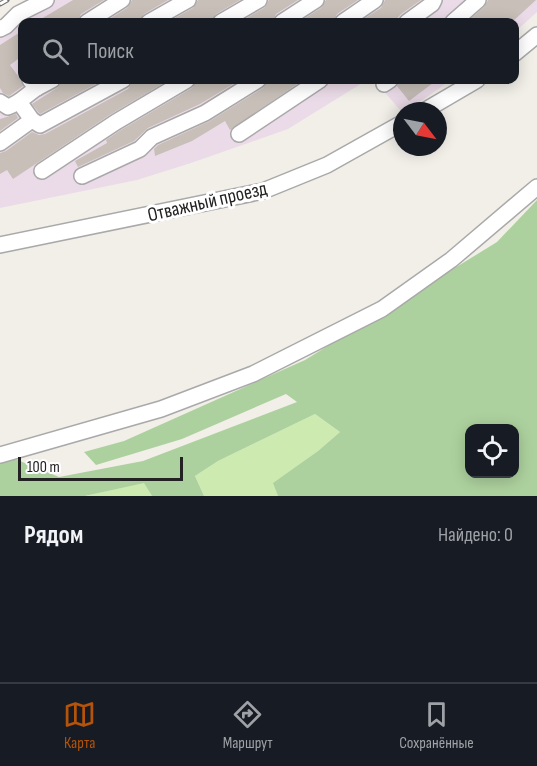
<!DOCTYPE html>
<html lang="ru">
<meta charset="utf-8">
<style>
:root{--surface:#171b24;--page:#20242c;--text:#f1f3f6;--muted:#9ea1a6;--line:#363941;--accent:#b45309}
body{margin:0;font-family:"Sofia Sans Condensed",sans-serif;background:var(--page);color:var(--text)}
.controls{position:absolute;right:18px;bottom:18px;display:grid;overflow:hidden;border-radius:12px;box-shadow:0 3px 15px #0003}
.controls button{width:54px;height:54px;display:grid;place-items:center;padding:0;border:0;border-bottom:2px solid var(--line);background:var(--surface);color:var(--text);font:30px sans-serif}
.compass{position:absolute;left:393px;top:102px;width:54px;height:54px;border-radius:50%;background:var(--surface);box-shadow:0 3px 15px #0003;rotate:122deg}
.scale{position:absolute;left:18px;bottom:15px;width:165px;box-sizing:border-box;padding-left:6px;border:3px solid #222;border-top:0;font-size:16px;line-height:21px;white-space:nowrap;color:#222;-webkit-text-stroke:4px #fff;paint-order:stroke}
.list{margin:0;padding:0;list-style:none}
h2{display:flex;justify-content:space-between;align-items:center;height:78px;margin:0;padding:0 24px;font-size:26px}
h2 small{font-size:20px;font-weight:400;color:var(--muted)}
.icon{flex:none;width:33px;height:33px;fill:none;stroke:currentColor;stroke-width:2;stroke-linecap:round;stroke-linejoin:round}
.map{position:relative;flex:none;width:537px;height:496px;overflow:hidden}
.search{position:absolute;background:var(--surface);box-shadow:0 3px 15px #0003;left:18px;right:18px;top:18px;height:66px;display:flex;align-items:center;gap:15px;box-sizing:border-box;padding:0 21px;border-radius:12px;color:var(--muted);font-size:22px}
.sheet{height:186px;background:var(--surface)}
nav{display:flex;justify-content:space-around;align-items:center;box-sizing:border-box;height:84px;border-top:2px solid var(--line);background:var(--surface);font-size:16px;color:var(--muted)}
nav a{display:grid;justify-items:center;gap:3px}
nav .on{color:var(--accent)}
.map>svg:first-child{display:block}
.industrial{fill:#ebdbe8}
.grass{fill:#cdebb0}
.forest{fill:#add19e;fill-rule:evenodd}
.building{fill:#c7bfb8}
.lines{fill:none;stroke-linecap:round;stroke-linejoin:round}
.minor-casing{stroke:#a9a9a9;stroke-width:18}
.minor{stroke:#fff;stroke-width:15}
.rail-casing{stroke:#707070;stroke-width:5}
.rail{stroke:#fff;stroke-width:3;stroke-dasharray:9;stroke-linecap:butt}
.labels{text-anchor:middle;stroke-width:6;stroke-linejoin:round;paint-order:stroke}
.street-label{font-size:20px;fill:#222;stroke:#fff}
</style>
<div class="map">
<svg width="537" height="496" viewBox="0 0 537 496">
<rect width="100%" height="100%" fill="#f2efe9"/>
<!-- industrial -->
<g class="industrial">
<path d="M38 0H537V12L515 32 514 22H22V80H367L288 129 191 163 137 180 0 208V23Z"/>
<path d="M374 80H451L407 111 402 112Z"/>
</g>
<!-- grass -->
<g class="grass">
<path d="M315 414 340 432 318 451 274 483 278 496H204L195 476 218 461Z"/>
<path d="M144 482 152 496H86Z"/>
</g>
<!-- forest -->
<path class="forest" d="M537 200V496H278L273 483 318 451 340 432 315 414 218 461 195 476 204 496H152L144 483 85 496H0V455L3 454 59 477 143 461 297 402 286 394 182 439 96 465 84 452 124 441 305 360 497 242ZM470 428H514V474H470Z"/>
<!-- building -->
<g class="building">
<path d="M73 0H104L81 14 77 22H36Z"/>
<path d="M132 0H168L144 14 139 22H105L127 8Z"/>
<path d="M198 0H240L216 14 211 22H168L193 8Z"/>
<path d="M269 0H298L276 14 272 22H240L264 8Z"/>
<path d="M326 0H358L337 14 333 22H299L321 8Z"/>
<path d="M385 0H421L401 14 394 22H359L381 8Z"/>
<path d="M488 0H536L512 22H467L484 7Z"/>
<path d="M22 31V56L10 65 21 80 23 86 9 96 3 93 0 88V45Z"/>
<path d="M62 80H103L40 114 39 113 32 104 57 88Z"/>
<path d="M133 80H169L111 114 13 179 7 170 0 174V153L6 151 32 132 39 135 45 134 128 89Z"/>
<path d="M197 80H240L200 104 148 128 134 141 78 167 75 161 107 143 106 140 121 130 192 88Z"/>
<path d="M268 80H303L230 130 225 121 192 141 155 156 154 149 158 145 210 121 263 88Z"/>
<path d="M400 80H437L409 101 397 86Z"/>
<path d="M16 114 18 118 0 131V119Z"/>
</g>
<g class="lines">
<defs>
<g id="minor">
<path d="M87 22 122 0"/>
<path d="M149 22 188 0"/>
<path d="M221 22 259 0"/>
<path d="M282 22 316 0"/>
<path d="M343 22 375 0"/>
<path d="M407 22 432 4 434 0"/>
<path d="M453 22 478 0"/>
<path d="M0 29 6 26 18 14 46 0"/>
<path d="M514 54 537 35"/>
<path d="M30 80 37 88 52 80"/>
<path d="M384 84 390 80"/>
<path d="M0 102 8 107C20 103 26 95 37 88"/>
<path d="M424 111 477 80"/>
<path d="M32 120 40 125 123 80"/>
<path d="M239 134 320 80"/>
<path d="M0 143 32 120 20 103"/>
<path d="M42 171 116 122 187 80"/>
<path d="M82 176 140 149 152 137 205 113 258 80"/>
<path d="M0 245 263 191 327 165 402 123"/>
<path d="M0 455 161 409 253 374 382 309 451 260 537 187"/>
</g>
</defs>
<!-- minor casing -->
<use href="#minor" class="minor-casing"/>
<!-- minor -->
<use href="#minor" class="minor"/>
<defs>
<path id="rail" d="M0 4 7 0"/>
</defs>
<!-- rail casing -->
<use href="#rail" class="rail-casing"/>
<!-- rail -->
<use href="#rail" class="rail"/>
</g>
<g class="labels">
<!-- street labels -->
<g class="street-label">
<text transform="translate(207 201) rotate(-13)" y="7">Отважный проезд</text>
</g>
</g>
</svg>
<div class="controls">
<button><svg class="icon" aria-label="locate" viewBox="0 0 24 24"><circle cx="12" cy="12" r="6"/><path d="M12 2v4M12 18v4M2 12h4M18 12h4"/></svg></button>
</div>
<svg class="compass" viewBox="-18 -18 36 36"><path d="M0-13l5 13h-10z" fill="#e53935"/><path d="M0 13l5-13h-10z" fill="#9ea1a6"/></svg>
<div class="scale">100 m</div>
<div class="search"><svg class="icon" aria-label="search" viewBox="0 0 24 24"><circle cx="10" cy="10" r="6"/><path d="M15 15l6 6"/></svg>Поиск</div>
</div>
<section class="sheet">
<h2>Рядом<small>Найдено: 0</small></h2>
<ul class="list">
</ul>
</section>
<nav>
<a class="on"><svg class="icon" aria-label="map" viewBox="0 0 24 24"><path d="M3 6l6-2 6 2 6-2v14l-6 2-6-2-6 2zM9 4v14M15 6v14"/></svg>Карта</a>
<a><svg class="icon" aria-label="directions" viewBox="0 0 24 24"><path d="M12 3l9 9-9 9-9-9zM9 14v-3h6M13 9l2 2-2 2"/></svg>Маршрут</a>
<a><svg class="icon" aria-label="saved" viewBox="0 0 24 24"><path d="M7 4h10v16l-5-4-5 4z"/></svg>Сохранённые</a>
</nav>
